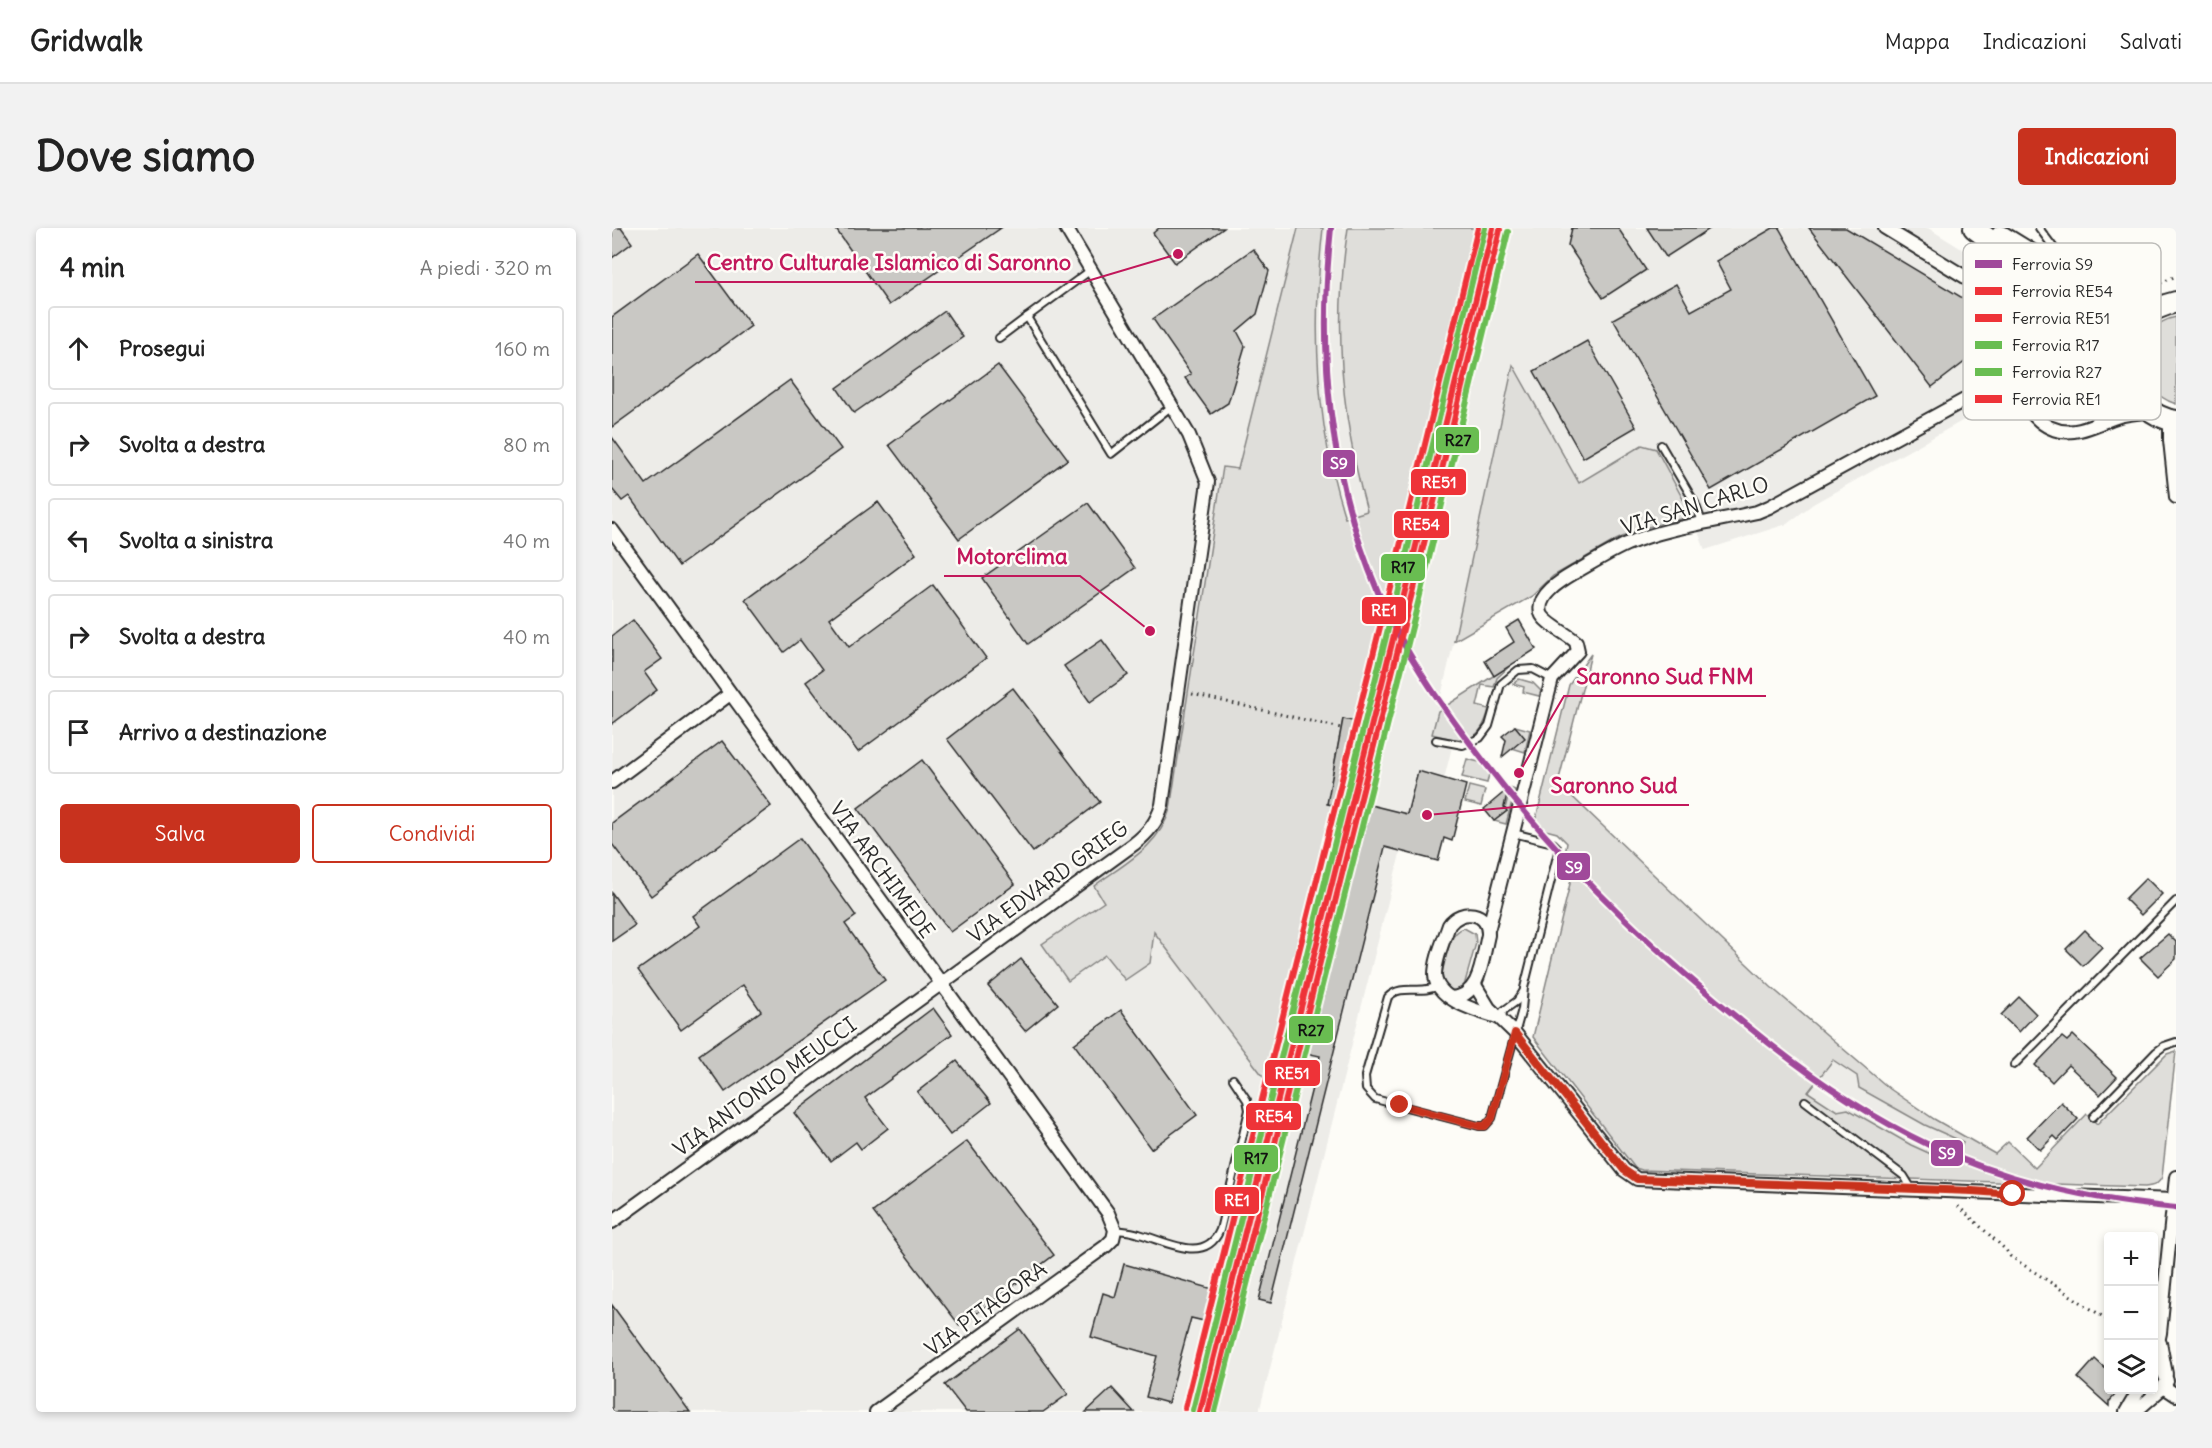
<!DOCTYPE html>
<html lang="it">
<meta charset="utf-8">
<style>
:root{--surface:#fff;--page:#f2f2f2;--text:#222;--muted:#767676;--line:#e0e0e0;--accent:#c8321e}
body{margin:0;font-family:Delius,sans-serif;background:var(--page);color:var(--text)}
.controls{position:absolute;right:18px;bottom:18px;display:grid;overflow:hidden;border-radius:6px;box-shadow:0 3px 9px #0003}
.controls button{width:54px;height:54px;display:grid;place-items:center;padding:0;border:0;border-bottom:2px solid var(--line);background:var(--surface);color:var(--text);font:30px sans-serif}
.stop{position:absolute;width:18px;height:18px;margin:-14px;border:4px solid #c8321e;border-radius:50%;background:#fff}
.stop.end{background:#c8321e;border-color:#fff;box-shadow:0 2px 6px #0008}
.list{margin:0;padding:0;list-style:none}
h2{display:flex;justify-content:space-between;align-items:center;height:78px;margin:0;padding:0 24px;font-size:26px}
h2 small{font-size:20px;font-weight:400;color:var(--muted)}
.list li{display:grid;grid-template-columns:39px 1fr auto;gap:18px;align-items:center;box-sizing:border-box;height:84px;margin:0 12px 12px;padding:0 12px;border:2px solid var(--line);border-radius:6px}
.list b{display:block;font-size:22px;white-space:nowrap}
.list em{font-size:20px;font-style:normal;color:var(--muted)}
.actions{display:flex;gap:12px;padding:18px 24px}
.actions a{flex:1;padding:14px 0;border:2px solid var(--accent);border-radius:6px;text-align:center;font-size:21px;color:var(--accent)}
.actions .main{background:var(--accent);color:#fff}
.icon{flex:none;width:33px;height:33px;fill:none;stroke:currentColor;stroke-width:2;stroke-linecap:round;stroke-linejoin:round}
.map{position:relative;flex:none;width:1564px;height:1184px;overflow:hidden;border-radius:6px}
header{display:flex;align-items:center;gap:36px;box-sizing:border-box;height:84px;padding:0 30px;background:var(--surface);border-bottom:2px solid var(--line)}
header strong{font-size:28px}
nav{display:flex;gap:33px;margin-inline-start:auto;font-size:21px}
.intro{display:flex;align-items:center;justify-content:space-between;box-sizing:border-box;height:144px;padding:0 36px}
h1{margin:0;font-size:42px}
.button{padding:15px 27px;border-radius:6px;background:var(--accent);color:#fff;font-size:21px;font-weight:700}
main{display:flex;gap:36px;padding:0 36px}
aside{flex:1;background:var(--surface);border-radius:6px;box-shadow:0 3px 9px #0003}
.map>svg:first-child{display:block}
.built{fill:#edece8}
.green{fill:#dfdeda;stroke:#858482;stroke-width:1.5;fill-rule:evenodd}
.building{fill:#c9c8c4;stroke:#2b2b2b;stroke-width:1.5}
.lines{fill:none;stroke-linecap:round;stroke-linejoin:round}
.lane-casing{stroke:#2b2b2b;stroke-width:10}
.street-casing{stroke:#2b2b2b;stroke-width:16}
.primary-casing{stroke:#2b2b2b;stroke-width:24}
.path{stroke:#2b2b2b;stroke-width:3;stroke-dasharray:1.5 4.5;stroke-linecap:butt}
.lane{stroke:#fdfcf7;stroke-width:6}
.street{stroke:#fdfcf7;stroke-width:12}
.primary{stroke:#fdfcf7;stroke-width:20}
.rail-1-casing{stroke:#fdfcf7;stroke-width:10}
.rail-2-casing{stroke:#fdfcf7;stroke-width:10}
.rail-3-casing{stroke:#fdfcf7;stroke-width:10}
.rail-4-casing{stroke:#fdfcf7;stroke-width:10}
.rail-5-casing{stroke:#fdfcf7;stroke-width:10}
.rail-6-casing{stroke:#fdfcf7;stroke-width:10}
.rail-1{stroke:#a0499a;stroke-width:6}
.rail-2{stroke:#ee3338;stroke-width:6}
.rail-3{stroke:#ee3338;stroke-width:6}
.rail-4{stroke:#69bd51;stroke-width:6}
.rail-5{stroke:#69bd51;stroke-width:6}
.rail-6{stroke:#ee3338;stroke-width:6}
.route{stroke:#c8321e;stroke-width:8}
.labels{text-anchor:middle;stroke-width:5;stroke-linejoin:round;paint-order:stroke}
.street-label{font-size:21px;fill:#2b2b2b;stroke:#fdfcf7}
.key{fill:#fdfcf7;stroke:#bebdba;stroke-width:1.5}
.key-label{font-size:16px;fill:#2b2b2b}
.leader{fill:none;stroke:#c2185b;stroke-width:2}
.callout-dot{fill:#c2185b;stroke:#fdfcf7;stroke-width:2}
.callout-label{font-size:22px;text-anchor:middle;font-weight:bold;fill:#c2185b;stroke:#fdfcf7;stroke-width:5;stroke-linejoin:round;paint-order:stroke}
.line-badge{stroke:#fdfcf7;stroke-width:2}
.badge-label{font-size:16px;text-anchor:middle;font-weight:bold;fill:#fff}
.pale-badge-label{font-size:16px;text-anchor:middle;font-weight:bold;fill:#111}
</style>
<header>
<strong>Gridwalk</strong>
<nav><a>Mappa</a><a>Indicazioni</a><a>Salvati</a></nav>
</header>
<div class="intro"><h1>Dove siamo</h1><a class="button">Indicazioni</a></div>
<main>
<aside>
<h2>4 min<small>A piedi · 320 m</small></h2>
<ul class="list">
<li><svg class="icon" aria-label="ahead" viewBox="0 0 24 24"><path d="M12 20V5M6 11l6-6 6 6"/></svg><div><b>Prosegui</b></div><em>160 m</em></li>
<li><svg class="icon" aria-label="right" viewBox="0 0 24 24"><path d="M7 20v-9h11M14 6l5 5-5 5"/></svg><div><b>Svolta a destra</b></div><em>80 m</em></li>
<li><svg class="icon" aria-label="left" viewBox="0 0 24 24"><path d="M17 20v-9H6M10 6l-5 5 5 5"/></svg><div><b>Svolta a sinistra</b></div><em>40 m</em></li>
<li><svg class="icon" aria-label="right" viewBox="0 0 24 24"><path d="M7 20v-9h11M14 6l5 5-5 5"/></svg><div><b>Svolta a destra</b></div><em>40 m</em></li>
<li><svg class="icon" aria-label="arrive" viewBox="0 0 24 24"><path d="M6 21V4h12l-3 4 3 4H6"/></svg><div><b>Arrivo a destinazione</b></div></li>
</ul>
<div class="actions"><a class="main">Salva</a><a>Condividi</a></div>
</aside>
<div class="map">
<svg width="1564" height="1184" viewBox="0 0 1564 1184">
<rect width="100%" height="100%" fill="#fdfcf7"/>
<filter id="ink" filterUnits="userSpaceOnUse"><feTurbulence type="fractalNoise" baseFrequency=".0167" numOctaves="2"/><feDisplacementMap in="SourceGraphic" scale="12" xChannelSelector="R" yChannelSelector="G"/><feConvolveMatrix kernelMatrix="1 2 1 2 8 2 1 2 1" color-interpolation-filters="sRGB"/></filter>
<g filter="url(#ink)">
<!-- built -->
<g class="built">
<path d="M0 0H686L626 241 611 240 558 581 553 597 545 609 533 621 482 658 492 673 493 727 542 703 657 855 868 0H1316L1369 33 1363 42 1455 96 1462 108V115L1453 128 1456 134 1201 276 1175 296 1093 322 1076 277 1030 217 967 255 900 138 842 413 820 506 842 511 832 551 845 555 826 633 789 622 647 1184H0Z"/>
<path d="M711 0H736L729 50V135L737 204 756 284 733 290 714 209 707 154 704 87Z"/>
<path d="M1222 831 1245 848 1247 860 1313 897 1352 915 1343 937 1299 917 1236 881 1225 883 1196 864Z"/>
</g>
<!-- green -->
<g class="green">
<path d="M686 0H711C700 97 703 196 733 290L755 283C729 190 721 96 736 0H868L745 494 731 491 718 559 729 561 657 856 542 704 538 735 513 752 493 727 456 753 430 716 492 674 482 658C513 635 547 619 558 581L611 239 626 241Z"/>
<path d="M1564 89V176C1521 163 1517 98 1564 89Z"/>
<path d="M901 137 967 255 1030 217 1044 221 1080 288 1028 301 1004 312 941 348 920 368 842 413Z"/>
<path d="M979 426 946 555 1159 759 1278 861 1322 891 1383 926 1396 914 1423 940 1475 886 1485 896 1555 826 1564 823 1550 949C1546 957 1541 958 1533 959L1030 942 1023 940 921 809 963 635 952 632 955 615 945 605 922 599 957 457ZM1221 832 1245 848 1247 860 1313 897 1351 914 1343 937 1299 917 1236 881 1225 883 1196 864Z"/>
<path d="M900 436 885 450 882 459 870 457 865 478 877 481C868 518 851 514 820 506L826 483Z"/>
<path d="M907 451 921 455 929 463 927 468 911 464 912 459 901 456Z"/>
<path d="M903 498 918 502 913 524 900 520 912 510Z"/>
<path d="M855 531 879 537 875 555 850 549Z"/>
<path d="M857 558 873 562 869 578 853 574Z"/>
<path d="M898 560 903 562 894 596 882 593 895 583 893 581Z"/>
<path d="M852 700 863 706 864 715 852 758C842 768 836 760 829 752V748C834 733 836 704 852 700Z"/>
</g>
<!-- building -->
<g class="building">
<path d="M0 0H9L20 15 0 30Z"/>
<path d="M223 0H389L277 77Z"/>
<path d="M547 0H612L563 35 541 5Z"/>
<path d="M960 0H1006L1034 42 991 70 956 17Z"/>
<path d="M1035 0H1099L1054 29Z"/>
<path d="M1161 0H1167L1263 168 1099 262 1001 91 1064 56 1079 83 1119 61 1104 33Z"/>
<path d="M1197 0H1234L1404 102 1358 137 1354 133 1320 159Z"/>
<path d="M641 21 657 43 645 86 625 103 633 118 616 175 599 186 573 150 579 146 541 91Z"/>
<path d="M86 26 139 98 0 199V89Z"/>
<path d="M333 83 351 109 242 185 225 160Z"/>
<path d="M975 113 1024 199 971 230 922 143Z"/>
<path d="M386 137 456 231 347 311 277 217Z"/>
<path d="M178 152 229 221 67 338 17 268 10 273 0 261V209L34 256Z"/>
<path d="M266 274 304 326 217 391 237 419 321 357 374 430 246 524 194 454 210 442 188 412 172 424 133 371Z"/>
<path d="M476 275 523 340 416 416 370 350Z"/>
<path d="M21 392 50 431 32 444 45 462 0 496V408Z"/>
<path d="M907 392 924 421 882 448 873 433 902 414 894 400Z"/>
<path d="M490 412 516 447 478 474 452 438Z"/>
<path d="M401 460 488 574 421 624 335 511Z"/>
<path d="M731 491 745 494 725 578 715 576Z"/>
<path d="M903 498 913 510 890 529 894 512 890 508Z"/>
<path d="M110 513 159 578 39 668 0 616V595Z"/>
<path d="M310 532 403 656 338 704 246 580Z"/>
<path d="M806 543 854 557 840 613 832 610 826 633 773 619 659 1075 647 1072 708 828 680 822 742 573 795 586Z"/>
<path d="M896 561 892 579 895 583 882 593 872 581Z"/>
<path d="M188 610 244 688 233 696 273 752 113 864 87 827 149 783 131 757 69 802 26 742 88 698 81 688Z"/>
<path d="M1534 650 1550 666 1529 687 1513 671Z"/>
<path d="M0 665 23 697 0 713Z"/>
<path d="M1473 702 1490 719 1471 738 1454 721Z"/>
<path d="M1556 706 1564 714V731L1546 748 1528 730Z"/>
<path d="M409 731 446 776 413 803 376 758Z"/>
<path d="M1407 769 1424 786 1407 804 1389 787Z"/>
<path d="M321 780 340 806 253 870 276 900 249 921 244 914 219 933 182 885Z"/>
<path d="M509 782 585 887 539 921 462 816Z"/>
<path d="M1461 807 1505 849 1488 867 1456 837 1440 854 1423 837 1450 809 1455 813Z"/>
<path d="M345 833 379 875 338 907 305 864Z"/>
<path d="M1449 874 1466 891 1446 912 1442 908 1428 922 1415 909Z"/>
<path d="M355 913 442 1027 348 1098 261 984Z"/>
<path d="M512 1036 601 1061 592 1093 579 1090 556 1175 534 1169 545 1128 479 1109 491 1065 503 1069Z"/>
<path d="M0 1077 78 1184H0Z"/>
<path d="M408 1101 456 1166 431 1184H354L333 1157Z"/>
<path d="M1483 1131 1497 1144V1161H1508L1497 1174V1178L1466 1150Z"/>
<path d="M500 1160 522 1184H474Z"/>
</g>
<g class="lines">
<defs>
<g id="lane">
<path d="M1427 0 1451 32 1455 41"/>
<path d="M479 42 415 89 499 226 560 178"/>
<path d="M387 110 415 89"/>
<path d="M1049 217 1083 275 1090 294"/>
<path d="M824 512 851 517 868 510 877 498 889 456 906 442 921 441 940 451"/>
<path d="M826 758C809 767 790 755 776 769L753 848 754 861 763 871 867 898H873L880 890 910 781 912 760 946 624 945 619 941 615 901 605"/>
<path d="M890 792 891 783 905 773 911 764"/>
<path d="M1402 837 1564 673"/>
<path d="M1193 873 1292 948 1300 961"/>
<path d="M1481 889 1544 824 1552 818 1564 814"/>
<path d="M503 1002C511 1003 519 1003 527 1006 554 1013 593 1037 608 1002L637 882 635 872 621 851"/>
</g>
<g id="street">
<path d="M1398 147C1412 177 1429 211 1468 202 1481 199 1494 192 1507 188 1518 185 1529 185 1539 183"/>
<path d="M1558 192V212L1564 269"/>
<path d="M1483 196 1517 152"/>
<path d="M0 302 496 985 503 1002 501 1011 494 1018 264 1184"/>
<path d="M0 554 118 466"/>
<path d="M877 699 940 451 966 423 964 414C956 406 932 395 929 385 924 367 950 352 962 345 980 335 997 324 1015 316 1056 299 1101 294 1145 284L1157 279 1442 123 1447 118 1446 108 1440 102 1273 0"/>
<path d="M863 757 877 780 903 805 1012 942 1025 951 1561 972"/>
<path d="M839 770C869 769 870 731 876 707 877 683 849 680 837 697 832 712 823 731 823 747 824 772 866 783 885 789"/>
<path d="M0 994 522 616C536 605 545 594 550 577L596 254 577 207 454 0"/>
<path d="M1548 1115 1554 1146"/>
<path d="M1542 1132 1548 1105 1564 949"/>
<path d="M1552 1159 1564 1167"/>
<path d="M1540 1162 1550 1161 1555 1153 1551 1143 1542 1141"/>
<path d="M1514 1184 1527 1162"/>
<path d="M1523 1184 1548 1162"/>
</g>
<g id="primary">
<path d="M1362 0 1482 92 1500 112 1515 123"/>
<path d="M1389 8 1490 70 1511 76 1548 79"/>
<path d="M1564 74C1553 77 1543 80 1535 87 1499 120 1514 186 1564 193"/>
</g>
</defs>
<!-- lane casing -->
<use href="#lane" class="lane-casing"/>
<!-- street casing -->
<use href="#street" class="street-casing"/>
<!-- primary casing -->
<use href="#primary" class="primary-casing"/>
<!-- path -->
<g class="path">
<path d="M1538 60 1564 48"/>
<path d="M1458 128 1467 120 1472 108"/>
<path d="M580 466 729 500"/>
<path d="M1346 978 1394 1022 1398 1028 1496 1092"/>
</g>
<!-- lane -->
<use href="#lane" class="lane"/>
<!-- street -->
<use href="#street" class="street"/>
<!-- primary -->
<use href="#primary" class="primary"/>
<defs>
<path id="rail-1" d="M719 0C706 126 716 246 766 364 791 423 828 476 867 527 945 630 1037 720 1138 800 1193 845 1252 886 1317 917 1395 954 1478 972 1564 980"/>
<path id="rail-2" d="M588 1184 794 359 881 0"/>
<path id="rail-3" d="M596 1184 801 361 888 2"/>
<path id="rail-4" d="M581 1182 787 357 873 0"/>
<path id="rail-5" d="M603 1184 809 363 896 4"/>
<path id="rail-6" d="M573 1180 779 355 866 0"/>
</defs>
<!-- rail-1 casing -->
<use href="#rail-1" class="rail-1-casing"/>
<!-- rail-2 casing -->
<use href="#rail-2" class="rail-2-casing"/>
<!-- rail-3 casing -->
<use href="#rail-3" class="rail-3-casing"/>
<!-- rail-4 casing -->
<use href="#rail-4" class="rail-4-casing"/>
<!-- rail-5 casing -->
<use href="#rail-5" class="rail-5-casing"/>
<!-- rail-6 casing -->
<use href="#rail-6" class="rail-6-casing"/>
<!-- rail-1 -->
<use href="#rail-1" class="rail-1"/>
<!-- rail-2 -->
<use href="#rail-2" class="rail-2"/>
<!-- rail-3 -->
<use href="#rail-3" class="rail-3"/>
<!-- rail-4 -->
<use href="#rail-4" class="rail-4"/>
<!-- rail-5 -->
<use href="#rail-5" class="rail-5"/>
<!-- rail-6 -->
<use href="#rail-6" class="rail-6"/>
</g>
</g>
<g class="lines" filter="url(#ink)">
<!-- route -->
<path class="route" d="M788 877 867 898H873L880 890 903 805 1012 942 1025 951 1360 963 1401 966"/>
</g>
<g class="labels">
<!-- street labels -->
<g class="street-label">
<text transform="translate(1083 278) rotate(-17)" y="7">VIA SAN CARLO</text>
<text transform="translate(270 642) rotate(54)" y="7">VIA ARCHIMEDE</text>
<text transform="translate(436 654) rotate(-36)" y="7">VIA EDVARD GRIEG</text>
<text transform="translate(153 859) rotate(-36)" y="7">VIA ANTONIO MEUCCI</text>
<text transform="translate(374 1081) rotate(-36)" y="7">VIA PITAGORA</text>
</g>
</g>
<!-- legend -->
<rect x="1351" y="15" width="198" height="177" rx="9" class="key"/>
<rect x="1363" y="32" width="27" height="8" fill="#a0499a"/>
<rect x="1363" y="59" width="27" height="8" fill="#ee3338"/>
<rect x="1363" y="86" width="27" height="8" fill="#ee3338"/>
<rect x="1363" y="113" width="27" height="8" fill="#69bd51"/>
<rect x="1363" y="140" width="27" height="8" fill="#69bd51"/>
<rect x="1363" y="167" width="27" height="8" fill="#ee3338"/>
<g class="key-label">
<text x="1400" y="42">Ferrovia S9</text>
<text x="1400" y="69">Ferrovia RE54</text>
<text x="1400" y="96">Ferrovia RE51</text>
<text x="1400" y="123">Ferrovia R17</text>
<text x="1400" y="150">Ferrovia R27</text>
<text x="1400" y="177">Ferrovia RE1</text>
</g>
<!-- callouts -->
<path class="leader" d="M566 26L472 54H83M538 403L468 348H332M907 545L952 468H1154M815 587L926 577H1077"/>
<g class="callout-dot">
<circle cx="566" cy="26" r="6"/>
<circle cx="538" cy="403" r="6"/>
<circle cx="907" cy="545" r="6"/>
<circle cx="815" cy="587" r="6"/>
</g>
<g class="callout-label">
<text x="277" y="42">Centro Culturale Islamico di Saronno</text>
<text x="400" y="336">Motorclima</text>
<text x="1053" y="456">Saronno Sud FNM</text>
<text x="1002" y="565">Saronno Sud</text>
</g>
<g class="line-badge">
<rect x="823" y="198" width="45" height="28" rx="6" fill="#69bd51"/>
<rect x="710" y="221" width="34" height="29" rx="6" fill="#a0499a"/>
<rect x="798" y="240" width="57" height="28" rx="6" fill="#ee3338"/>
<rect x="781" y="282" width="57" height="29" rx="6" fill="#ee3338"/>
<rect x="768" y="325" width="46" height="29" rx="6" fill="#69bd51"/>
<rect x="749" y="368" width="46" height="29" rx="6" fill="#ee3338"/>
<rect x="944" y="624" width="35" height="29" rx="6" fill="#a0499a"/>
<rect x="676" y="787" width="46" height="29" rx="6" fill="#69bd51"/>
<rect x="652" y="831" width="57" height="28" rx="6" fill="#ee3338"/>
<rect x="633" y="874" width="57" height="29" rx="6" fill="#ee3338"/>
<rect x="1318" y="911" width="34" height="28" rx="6" fill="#a0499a"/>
<rect x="621" y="916" width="46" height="29" rx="6" fill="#69bd51"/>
<rect x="602" y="958" width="46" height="29" rx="6" fill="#ee3338"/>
</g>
<g class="badge-label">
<text x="727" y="241">S9</text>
<text x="827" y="260">RE51</text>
<text x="809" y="302">RE54</text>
<text x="772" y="388">RE1</text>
<text x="962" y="645">S9</text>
<text x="680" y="851">RE51</text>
<text x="662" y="894">RE54</text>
<text x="1335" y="931">S9</text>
<text x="625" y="978">RE1</text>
</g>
<g class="pale-badge-label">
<text x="846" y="218">R27</text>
<text x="791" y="345">R17</text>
<text x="699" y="808">R27</text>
<text x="644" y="936">R17</text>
</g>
</svg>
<div class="controls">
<button>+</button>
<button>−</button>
<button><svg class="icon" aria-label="layers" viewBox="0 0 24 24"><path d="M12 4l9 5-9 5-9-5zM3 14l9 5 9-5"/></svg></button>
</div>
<div class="stop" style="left:1401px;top:966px"></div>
<div class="stop end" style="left:788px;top:877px"></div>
</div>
</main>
